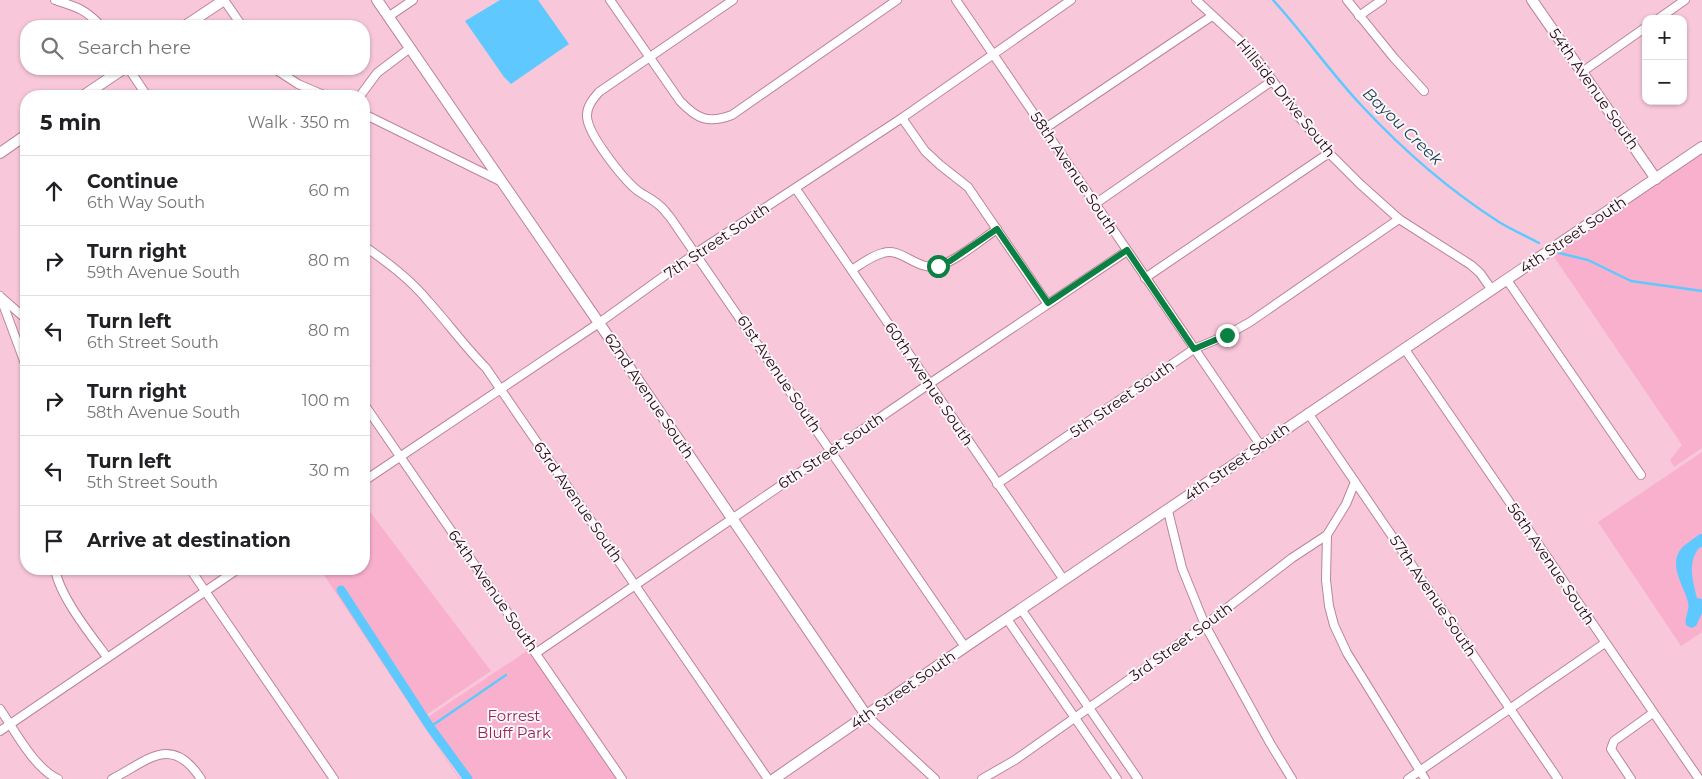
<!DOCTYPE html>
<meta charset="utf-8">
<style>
:root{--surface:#fff;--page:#f2f2f2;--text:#202124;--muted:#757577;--line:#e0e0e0}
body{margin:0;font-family:Montserrat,sans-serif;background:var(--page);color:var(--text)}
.controls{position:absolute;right:15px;top:15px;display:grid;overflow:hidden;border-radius:10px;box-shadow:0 1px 4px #0004}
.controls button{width:45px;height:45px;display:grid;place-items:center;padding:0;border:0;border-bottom:1px solid var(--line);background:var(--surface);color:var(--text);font:25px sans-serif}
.stop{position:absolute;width:15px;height:15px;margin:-11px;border:4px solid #0b8043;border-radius:50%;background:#fff}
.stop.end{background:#0b8043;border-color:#fff;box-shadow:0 1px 5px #0008}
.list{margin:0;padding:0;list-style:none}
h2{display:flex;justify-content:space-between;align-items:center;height:65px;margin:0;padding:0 20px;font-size:21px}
h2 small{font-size:16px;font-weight:400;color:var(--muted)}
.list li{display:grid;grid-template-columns:32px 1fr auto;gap:15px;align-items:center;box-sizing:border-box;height:70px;padding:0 20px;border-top:1px solid var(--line)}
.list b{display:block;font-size:19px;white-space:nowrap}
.list p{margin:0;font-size:16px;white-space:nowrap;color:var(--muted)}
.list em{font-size:16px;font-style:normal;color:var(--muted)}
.icon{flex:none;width:28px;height:28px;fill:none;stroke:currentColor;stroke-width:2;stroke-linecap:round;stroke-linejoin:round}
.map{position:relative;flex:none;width:1702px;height:779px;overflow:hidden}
.search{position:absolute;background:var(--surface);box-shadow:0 1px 4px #0004;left:20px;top:20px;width:350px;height:55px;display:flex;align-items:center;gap:12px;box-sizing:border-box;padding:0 18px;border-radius:20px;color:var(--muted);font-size:19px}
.panel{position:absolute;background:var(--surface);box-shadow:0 1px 4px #0004;left:20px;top:90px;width:350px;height:485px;border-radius:20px}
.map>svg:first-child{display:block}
.green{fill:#f8b0cc}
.water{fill:#5fc9ff}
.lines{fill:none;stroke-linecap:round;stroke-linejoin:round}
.stream{stroke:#5fc9ff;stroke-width:2.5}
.canal{stroke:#5fc9ff;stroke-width:9}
.minor-casing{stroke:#bc849a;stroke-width:10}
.tertiary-casing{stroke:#bc849a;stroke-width:12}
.minor{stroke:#fff;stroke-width:8}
.tertiary{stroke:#fff;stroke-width:10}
.route{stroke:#0b8043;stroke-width:6}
.labels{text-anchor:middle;stroke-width:4;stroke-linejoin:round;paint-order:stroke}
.street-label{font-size:15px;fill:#220d16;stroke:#fdf6f8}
.park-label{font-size:15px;fill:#93265e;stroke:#fdf6f8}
.water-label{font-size:16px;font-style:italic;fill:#103e54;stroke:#fdf6f8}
</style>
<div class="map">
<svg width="1702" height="779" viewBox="0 0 1702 779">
<rect width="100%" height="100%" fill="#f8c8da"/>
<!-- green -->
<g class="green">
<path d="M1702 154V448L1674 467 1670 460 1682 445 1552 254Z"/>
<path d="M1702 452V632L1681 646 1598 522Z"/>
<path d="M364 504 491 671 423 717 422 722 460 779H459L320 569H364Z"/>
<path d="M527 651 539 666 616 779H465L425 719Z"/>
</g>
<!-- water -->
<g class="water">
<path d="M500 0H538L569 44 511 84 504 77 465 21Z"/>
<path d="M1700 534H1702V547L1699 548C1687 563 1693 581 1697 598L1702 599V613L1696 626 1691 628 1686 625C1684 617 1690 611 1688 602 1684 586 1668 565 1681 549 1686 543 1694 539 1700 534Z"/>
</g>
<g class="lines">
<!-- stream -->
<g class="stream">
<path d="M1273 0C1304 34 1330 72 1361 105 1402 149 1449 190 1499 222 1512 230 1526 236 1539 243"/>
<path d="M1559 253 1588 260 1631 281 1702 291"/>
<path d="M430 727 506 675"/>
</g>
<!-- canal -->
<path class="canal" d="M341 590 430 727 468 779"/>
<defs>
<g id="minor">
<path d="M55 0C77 7 85 9 101 26"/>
<path d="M224 0 242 26"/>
<path d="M610 0 680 101C697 119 708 124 732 115L897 0"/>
<path d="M733 0 599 92C593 99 587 106 587 115 586 133 624 180 638 191 645 196 654 200 660 206 664 209 667 214 670 217L965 647"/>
<path d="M956 0 1261 446"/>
<path d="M1196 0 1250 50 1300 118 1329 153 1360 184 1399 219 1471 265 1480 273 1492 290"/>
<path d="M1347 0 1394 58 1424 91"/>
<path d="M1359 16 1382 0"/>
<path d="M388 17 413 0"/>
<path d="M1658 19 1685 0"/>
<path d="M129 69 147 96"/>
<path d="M275 69 298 84 326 96"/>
<path d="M1582 72 1646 27"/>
<path d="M360 96 377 73 410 48"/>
<path d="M364 114 502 182"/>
<path d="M902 118 925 151 940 165 968 187 1047 303"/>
<path d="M1044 129 1212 16"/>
<path d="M796 189 1064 580"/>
<path d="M1095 204 1272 81"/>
<path d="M364 246C387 262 410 279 428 301 448 323 465 347 486 368L768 779"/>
<path d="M852 270C861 264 871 256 883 253 902 247 916 271 938 266 955 262 982 239 997 229"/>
<path d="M1145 278 1329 153"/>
<path d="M1507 280 1641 475"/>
<path d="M0 296 26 366"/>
<path d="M2 298 26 319"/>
<path d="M1404 348 1699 779"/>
<path d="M364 404 622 779"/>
<path d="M1308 413 1558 779"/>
<path d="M364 481 599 323 696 253 902 118 1071 0"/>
<path d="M997 484 1194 349 1227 335 1250 322 1399 219"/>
<path d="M1168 511 1182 568 1205 625 1270 743 1292 779"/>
<path d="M1327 535 1326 580 1329 606 1334 625 1347 653 1425 779"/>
<path d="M55 569C60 597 90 634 107 657"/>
<path d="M190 569 334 779"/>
<path d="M1021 609 1138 779"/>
<path d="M1007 619 1117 779"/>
<path d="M536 653 929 384 1127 251"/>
<path d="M0 709C15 731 34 768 58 779"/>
<path d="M866 715 935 779"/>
<path d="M0 731 238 569"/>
<path d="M112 779C148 761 171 733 201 779"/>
<path d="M982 779 1015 760 1141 671 1205 625 1292 558 1327 535 1346 504 1355 482"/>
<path d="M1408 779 1605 643"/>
<path d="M1631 779 1611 749 1614 741 1653 713"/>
</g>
<g id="tertiary">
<path d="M377 0 599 323 866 715"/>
<path d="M1532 0 1656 179"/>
<path d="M185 26 224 0"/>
<path d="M83 96 123 69"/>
<path d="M0 153 26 135"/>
<path d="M774 779 965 647 1702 147"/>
</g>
</defs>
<!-- minor casing -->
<use href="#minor" class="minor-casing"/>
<!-- tertiary casing -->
<use href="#tertiary" class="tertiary-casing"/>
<!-- minor -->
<use href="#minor" class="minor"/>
<!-- tertiary -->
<use href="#tertiary" class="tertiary"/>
</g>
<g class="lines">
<!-- route -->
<path class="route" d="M938 266 950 261 997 229 1048 303 1127 250 1194 349 1227 335"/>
</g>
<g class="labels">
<!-- street labels -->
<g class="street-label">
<text transform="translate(1594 89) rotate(55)" y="5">54th Avenue South</text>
<text transform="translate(1286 98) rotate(51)" y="5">Hillside Drive South</text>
<text transform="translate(1074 173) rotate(56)" y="5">58th Avenue South</text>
<text transform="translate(1573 235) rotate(-34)" y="5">4th Street South</text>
<text transform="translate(717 241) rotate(-34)" y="5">7th Street South</text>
<text transform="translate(779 374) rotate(56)" y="5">61st Avenue South</text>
<text transform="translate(929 384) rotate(56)" y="5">60th Avenue South</text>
<text transform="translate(649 396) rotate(56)" y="5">62nd Avenue South</text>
<text transform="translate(1122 399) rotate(-35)" y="5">5th Street South</text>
<text transform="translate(831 451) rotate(-34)" y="5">6th Street South</text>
<text transform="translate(1237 462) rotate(-35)" y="5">4th Street South</text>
<text transform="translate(578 502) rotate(55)" y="5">63rd Avenue South</text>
<text transform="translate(1551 564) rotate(56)" y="5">56th Avenue South</text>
<text transform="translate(493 591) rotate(55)" y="5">64th Avenue South</text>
<text transform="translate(1433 596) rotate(56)" y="5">57th Avenue South</text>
<text transform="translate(1181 642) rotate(-36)" y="5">3rd Street South</text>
<text transform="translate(903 690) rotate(-35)" y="5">4th Street South</text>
</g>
<!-- park labels -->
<g class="park-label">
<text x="514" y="721">Forrest<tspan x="514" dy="17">Bluff Park</tspan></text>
</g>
<!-- water labels -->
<g class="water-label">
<text transform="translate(1403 126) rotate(44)" y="6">Bayou Creek</text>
</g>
</g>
</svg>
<div class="controls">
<button>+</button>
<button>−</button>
</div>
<div class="stop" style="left:938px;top:266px"></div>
<div class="stop end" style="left:1227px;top:335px"></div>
<div class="search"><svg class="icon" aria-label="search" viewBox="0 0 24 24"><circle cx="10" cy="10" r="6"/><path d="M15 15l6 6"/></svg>Search here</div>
<section class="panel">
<h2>5 min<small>Walk · 350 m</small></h2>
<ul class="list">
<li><svg class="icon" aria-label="ahead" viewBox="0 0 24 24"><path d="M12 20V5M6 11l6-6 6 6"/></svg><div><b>Continue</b><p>6th Way South</p></div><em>60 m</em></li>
<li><svg class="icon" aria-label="right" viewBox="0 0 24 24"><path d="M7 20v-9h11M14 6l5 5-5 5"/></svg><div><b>Turn right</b><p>59th Avenue South</p></div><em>80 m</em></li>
<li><svg class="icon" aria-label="left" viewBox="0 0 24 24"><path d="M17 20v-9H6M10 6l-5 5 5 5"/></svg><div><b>Turn left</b><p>6th Street South</p></div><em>80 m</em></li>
<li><svg class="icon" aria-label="right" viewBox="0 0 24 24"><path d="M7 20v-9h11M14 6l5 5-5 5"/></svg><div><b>Turn right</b><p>58th Avenue South</p></div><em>100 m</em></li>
<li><svg class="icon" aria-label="left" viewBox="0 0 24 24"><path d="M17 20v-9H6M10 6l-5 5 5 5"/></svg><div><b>Turn left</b><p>5th Street South</p></div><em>30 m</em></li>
<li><svg class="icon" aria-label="arrive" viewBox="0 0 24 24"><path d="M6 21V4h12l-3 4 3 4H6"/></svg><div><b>Arrive at destination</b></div></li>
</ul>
</section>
</div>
